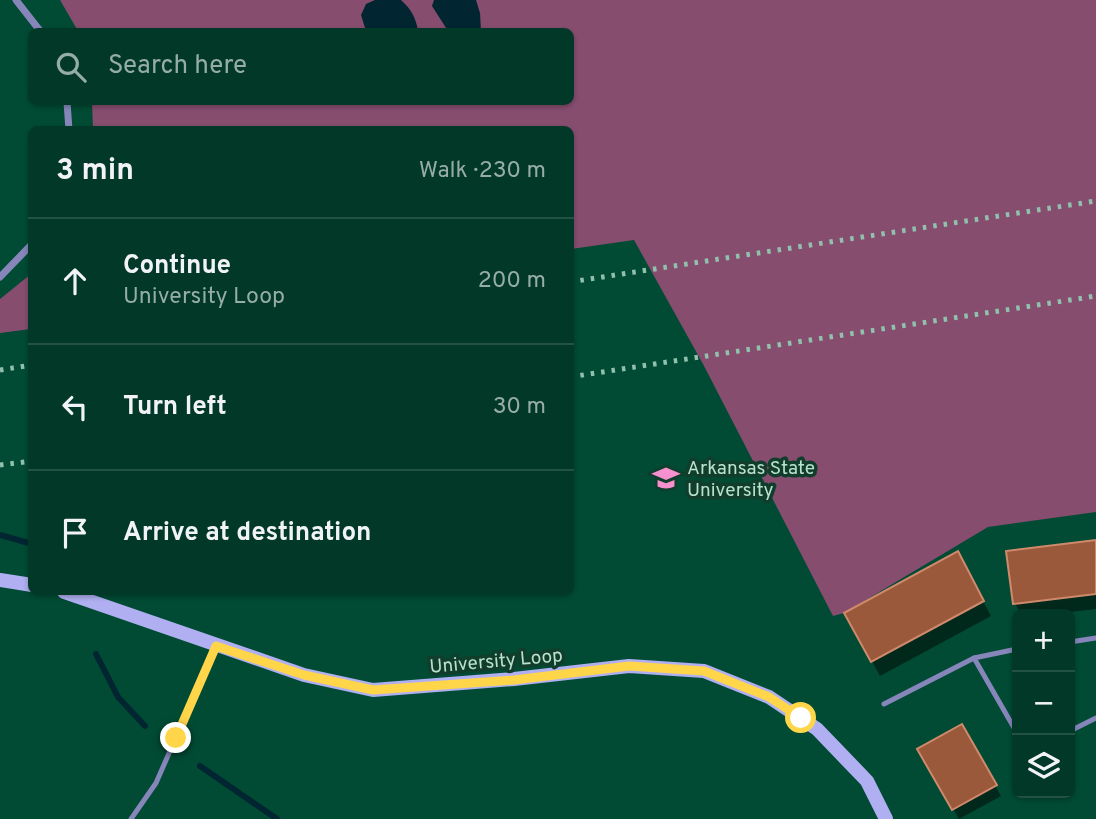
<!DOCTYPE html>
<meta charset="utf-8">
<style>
:root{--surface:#013827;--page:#0f4333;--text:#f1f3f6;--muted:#96aca7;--line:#235244}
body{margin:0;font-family:Overpass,sans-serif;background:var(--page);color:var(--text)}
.controls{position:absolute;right:21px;bottom:21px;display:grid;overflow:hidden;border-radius:10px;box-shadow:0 2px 5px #0004}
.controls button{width:63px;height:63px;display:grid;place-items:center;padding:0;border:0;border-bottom:2px solid var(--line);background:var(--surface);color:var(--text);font:35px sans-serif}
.stop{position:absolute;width:21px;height:21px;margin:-16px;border:5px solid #ffd54a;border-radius:50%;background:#fff}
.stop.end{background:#ffd54a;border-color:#fff;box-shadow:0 2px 7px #0008}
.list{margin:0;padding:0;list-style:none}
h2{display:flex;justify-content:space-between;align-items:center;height:91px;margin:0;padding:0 28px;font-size:30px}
h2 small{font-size:23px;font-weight:400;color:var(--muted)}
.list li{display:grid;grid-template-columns:46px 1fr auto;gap:21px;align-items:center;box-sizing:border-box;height:126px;padding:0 28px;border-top:2px solid var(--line)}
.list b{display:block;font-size:26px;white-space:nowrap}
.list p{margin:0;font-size:23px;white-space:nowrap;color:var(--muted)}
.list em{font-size:23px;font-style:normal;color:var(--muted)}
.icon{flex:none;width:38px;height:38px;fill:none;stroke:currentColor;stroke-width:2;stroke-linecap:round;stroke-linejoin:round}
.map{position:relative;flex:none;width:1096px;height:819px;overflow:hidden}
.search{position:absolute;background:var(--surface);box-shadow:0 2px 5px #0004;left:28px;top:28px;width:546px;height:77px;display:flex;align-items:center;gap:18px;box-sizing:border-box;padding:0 24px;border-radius:10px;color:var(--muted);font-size:26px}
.panel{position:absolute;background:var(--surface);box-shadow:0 2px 5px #0004;left:28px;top:126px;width:546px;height:469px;border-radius:10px}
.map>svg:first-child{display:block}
.green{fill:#864d6f}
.water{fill:#022631}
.shadow{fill:#0007}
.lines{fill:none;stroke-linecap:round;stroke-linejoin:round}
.stream{stroke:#022631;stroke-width:6}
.building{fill:#9b593c;stroke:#cf896b;stroke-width:2}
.lane{stroke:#8686ba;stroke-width:5}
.street{stroke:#8686ba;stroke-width:7}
.secondary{stroke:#afaff1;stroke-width:14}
.rail{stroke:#91c0ac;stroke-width:5;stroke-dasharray:3.5 7;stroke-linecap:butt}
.route{stroke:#ffd54a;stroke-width:9}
.labels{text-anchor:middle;stroke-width:7;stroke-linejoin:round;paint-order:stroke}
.poi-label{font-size:19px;fill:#bae1ce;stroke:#113e2c;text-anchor:start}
.street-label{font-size:19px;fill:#bae1ce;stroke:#113e2c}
</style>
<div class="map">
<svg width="1096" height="819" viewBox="0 0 1096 819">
<rect width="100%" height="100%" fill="#014b34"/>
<!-- green -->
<g class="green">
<path d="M60 0H1096V512L988 527 844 613 833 616 703 364 634 240 571 249 570 130 93 129 92 102H570V32L78 31Z"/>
<path d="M31 274V329L0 333V299Z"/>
</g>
<!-- water -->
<g class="water">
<path d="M375 0H401C411 9 416 18 418 31H366L361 15 366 4Z"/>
<path d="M434 0H476L480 13 481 31H448L432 6Z"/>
</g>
<!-- shadow -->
<g class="shadow">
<path d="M1096 542V609L1053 614H1021L1015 604 1008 553Z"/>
<path d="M957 554 991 616 880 676 846 613Z"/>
<path d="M962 726 1001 796 959 819 920 750Z"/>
</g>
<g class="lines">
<!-- stream -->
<g class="stream">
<path d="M0 535 32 544"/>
<path d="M96 654 118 697 145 726"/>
<path d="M200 766 277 819"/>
</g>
</g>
<!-- building -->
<g class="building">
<path d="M1096 540V594L1013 604 1006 551Z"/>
<path d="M958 551 984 601 871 662 844 613Z"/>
<path d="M962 724 997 785 952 810 917 749Z"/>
</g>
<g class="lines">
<!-- lane -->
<g class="lane">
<path d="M1070 642 1096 638"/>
<path d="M974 658 1017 733"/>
<path d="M884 704 974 658 1017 649"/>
<path d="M1070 731 1096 718"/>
<path d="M131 819 156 783 216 646"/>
</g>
<!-- street -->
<g class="street">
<path d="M16 0 41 32"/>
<path d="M67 102 69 130"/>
<path d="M0 277 32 244"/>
</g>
<!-- secondary -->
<g class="secondary">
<path d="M0 580 32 585"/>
<path d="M64 592 304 675 373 690 514 679 629 666 704 671 769 697 817 729 867 781 886 819"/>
</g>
<!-- rail -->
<g class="rail">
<path d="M570 282 1096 201"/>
<path d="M0 370 32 365"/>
<path d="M570 377 1096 296"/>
<path d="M0 465 32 461"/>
</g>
</g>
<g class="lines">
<!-- route -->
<path class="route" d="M176 738 216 646 304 675 373 690 514 680 629 666 704 671 769 697 801 718"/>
</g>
<!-- icons -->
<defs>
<symbol id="university-bare" viewBox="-9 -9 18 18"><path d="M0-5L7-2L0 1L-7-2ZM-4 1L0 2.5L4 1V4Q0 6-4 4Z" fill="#f790ce" stroke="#113e2c" stroke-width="2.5" paint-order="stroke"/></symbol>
</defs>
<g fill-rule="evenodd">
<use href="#university-bare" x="647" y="459" width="38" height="38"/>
</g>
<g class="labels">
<!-- poi labels -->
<g class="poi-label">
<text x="687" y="474">Arkansas State<tspan x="687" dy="22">University</tspan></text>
</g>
<!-- street labels -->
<g class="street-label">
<text transform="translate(496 660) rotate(-5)" y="7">University Loop</text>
</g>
</g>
</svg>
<div class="controls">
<button>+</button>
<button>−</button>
<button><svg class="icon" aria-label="layers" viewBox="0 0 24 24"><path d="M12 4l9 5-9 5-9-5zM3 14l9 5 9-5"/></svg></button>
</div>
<div class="stop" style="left:801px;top:718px"></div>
<div class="stop end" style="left:176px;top:738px"></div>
<div class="search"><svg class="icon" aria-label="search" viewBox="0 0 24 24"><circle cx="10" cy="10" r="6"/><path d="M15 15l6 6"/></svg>Search here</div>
<section class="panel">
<h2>3 min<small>Walk · 230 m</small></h2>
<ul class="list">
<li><svg class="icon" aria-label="ahead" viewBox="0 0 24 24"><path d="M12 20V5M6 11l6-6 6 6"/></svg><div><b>Continue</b><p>University Loop</p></div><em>200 m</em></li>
<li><svg class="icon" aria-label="left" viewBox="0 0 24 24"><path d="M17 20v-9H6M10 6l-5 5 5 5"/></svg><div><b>Turn left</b></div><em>30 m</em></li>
<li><svg class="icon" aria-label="arrive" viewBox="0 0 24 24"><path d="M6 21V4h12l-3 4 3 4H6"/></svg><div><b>Arrive at destination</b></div></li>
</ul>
</section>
</div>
